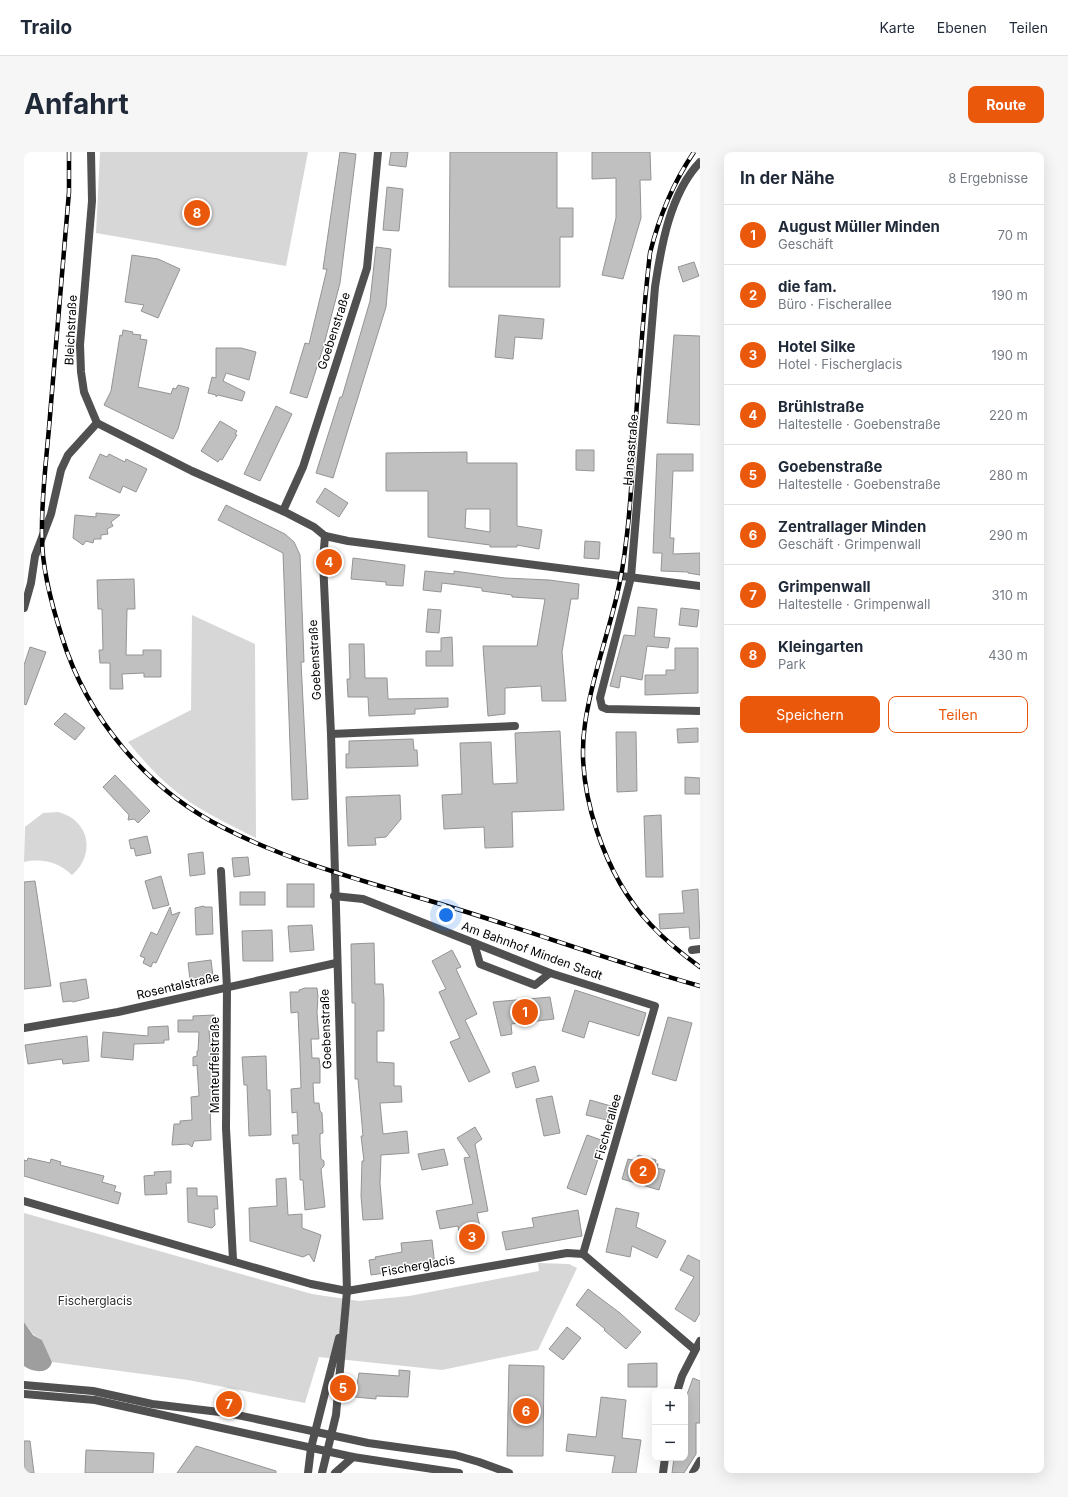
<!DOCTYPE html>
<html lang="de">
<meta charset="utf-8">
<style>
:root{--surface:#fff;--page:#f6f6f7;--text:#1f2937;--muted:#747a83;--line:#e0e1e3;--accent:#ea580c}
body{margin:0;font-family:Inter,sans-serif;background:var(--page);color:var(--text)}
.controls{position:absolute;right:12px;bottom:12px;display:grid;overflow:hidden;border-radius:8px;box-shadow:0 4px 16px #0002}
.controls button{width:36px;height:36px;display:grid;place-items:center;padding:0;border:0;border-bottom:1px solid var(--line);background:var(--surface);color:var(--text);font:20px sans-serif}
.you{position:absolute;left:422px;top:763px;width:14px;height:14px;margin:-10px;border:3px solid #fff;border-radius:50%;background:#1a73e8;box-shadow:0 0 0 6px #1a73e833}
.badge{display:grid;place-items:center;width:26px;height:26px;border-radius:50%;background:var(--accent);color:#fff;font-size:13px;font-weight:700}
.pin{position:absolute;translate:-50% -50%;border:2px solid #fff;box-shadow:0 1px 4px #0006}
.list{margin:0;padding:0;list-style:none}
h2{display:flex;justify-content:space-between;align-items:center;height:52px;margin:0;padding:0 16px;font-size:17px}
h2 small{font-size:13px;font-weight:400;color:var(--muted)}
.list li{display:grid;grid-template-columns:26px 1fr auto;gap:12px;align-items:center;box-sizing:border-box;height:60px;padding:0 16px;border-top:1px solid var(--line)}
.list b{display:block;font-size:15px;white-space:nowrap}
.list p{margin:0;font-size:13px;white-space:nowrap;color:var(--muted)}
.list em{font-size:13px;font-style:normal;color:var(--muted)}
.actions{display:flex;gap:8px;padding:12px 16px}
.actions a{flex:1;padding:9px 0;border:1px solid var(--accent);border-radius:8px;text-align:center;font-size:14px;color:var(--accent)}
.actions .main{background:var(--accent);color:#fff}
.map{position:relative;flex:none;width:676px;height:1321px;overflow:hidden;border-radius:8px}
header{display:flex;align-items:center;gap:24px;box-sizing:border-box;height:56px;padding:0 20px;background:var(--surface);border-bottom:1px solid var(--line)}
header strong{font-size:19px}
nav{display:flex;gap:22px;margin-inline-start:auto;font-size:14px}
.intro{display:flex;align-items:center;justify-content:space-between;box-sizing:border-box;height:96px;padding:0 24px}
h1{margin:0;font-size:28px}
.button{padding:10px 18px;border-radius:8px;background:var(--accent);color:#fff;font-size:14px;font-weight:700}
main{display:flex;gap:24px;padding:0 24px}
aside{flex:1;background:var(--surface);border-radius:8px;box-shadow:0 4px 16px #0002}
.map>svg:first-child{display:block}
.green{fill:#d7d7d7}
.water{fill:#9e9e9e}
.building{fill:#c0c0c0;stroke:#949494;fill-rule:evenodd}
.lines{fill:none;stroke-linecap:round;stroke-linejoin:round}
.minor{stroke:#505050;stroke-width:8}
.tertiary{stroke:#505050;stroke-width:8}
.rail-casing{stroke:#000;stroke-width:4.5}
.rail{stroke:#fff;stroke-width:3;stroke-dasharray:9;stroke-linecap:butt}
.labels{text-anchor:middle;stroke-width:3;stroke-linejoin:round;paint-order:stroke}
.street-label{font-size:12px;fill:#000;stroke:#fff}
.park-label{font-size:12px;fill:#2e2e2e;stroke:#fff}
</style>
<header>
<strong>Trailo</strong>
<nav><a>Karte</a><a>Ebenen</a><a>Teilen</a></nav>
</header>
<div class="intro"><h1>Anfahrt</h1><a class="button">Route</a></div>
<main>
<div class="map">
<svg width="676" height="1321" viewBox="0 0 676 1321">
<rect width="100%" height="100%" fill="#fff"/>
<!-- green -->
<g class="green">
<path d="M76 0H284L262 114 72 81Z"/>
<path d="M168 463 231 492 232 686C203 671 173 658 149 637 132 623 118 607 104 590L167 558Z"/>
<path d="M34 660C66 668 72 703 48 723 34 710 19 706 0 710L1 675 19 661Z"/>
<path d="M0 1061 288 1142 335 1149 385 1144 515 1119 514 1111 545 1112 553 1116 514 1198 418 1218 295 1205 281 1251 164 1228 28 1210 18 1188 9 1182 0 1170Z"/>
</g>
<!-- water -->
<path class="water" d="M0 1170 9 1183 18 1188 28 1210C25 1223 8 1220 0 1214Z"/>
<!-- building -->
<g class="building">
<path d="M316 0 332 2 316 131 299 196 283 246 266 241 281 191 285 192 303 117H299Z"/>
<path d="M367 0H384L382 15 365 13Z"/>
<path d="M426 0H533V56H549V85H536V135H425Z"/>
<path d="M568 0H626L627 28H616L617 66 599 127 578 123 592 66V26L568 27Z"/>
<path d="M363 35 379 37 375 79 359 78Z"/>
<path d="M352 95 367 97 362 155 309 326 292 321 316 245H318L346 149Z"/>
<path d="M108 103 134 107 156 117 134 166 117 159 120 153 101 150Z"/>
<path d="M670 110 675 124 659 130 654 115Z"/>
<path d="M475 163 520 167 518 187 491 185 489 207 471 205Z"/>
<path d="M99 178 109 180 108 182 117 183 116 187 123 188 114 235 147 242 149 236 152 237 154 233 165 236 154 277 149 287 80 253 87 239 96 183 98 184Z"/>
<path d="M650 183 676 184V273L643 271Z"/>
<path d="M192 196H217L232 200 225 228 202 221 199 229 221 240 218 249 194 243 192 245V243L184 241 188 225 192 226Z"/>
<path d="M252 254 268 262 236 329 220 322Z"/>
<path d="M196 269 213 279 211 282 213 283 198 308 196 307 194 310 177 299Z"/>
<path d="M552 298H570V319L552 318Z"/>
<path d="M443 300V311H493V374L518 378 515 397 493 393V395H466V393L404 385V339H362V301ZM442 357H466V380L441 376Z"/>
<path d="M76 302 83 305 85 302 101 310 102 307 123 317 112 340 99 334 96 341 65 326Z"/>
<path d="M633 302H669V319H649L646 386H650L649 402 676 401V423L664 421V420L637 419 638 401H629Z"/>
<path d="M301 336 324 351 315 365 292 350Z"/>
<path d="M202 353 261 382 270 390 276 403 280 510H277L284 647 268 648 259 401 194 368Z"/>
<path d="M72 361 96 363 87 370 89 374 83 377 84 382 77 383V387H70L69 391 62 389 59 393 49 386 51 363 72 365Z"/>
<path d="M561 389 576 390 575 407 560 406Z"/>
<path d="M329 406 381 413 379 434 362 433V430L327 427Z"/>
<path d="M401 419 430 422V419L481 426 525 428 555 432 554 447H547L538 500 542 549H518L517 534 481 536V562L464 564 459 494H513L521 447 488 445V443L458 439V436L418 431 417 440 399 438Z"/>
<path d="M110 427 111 457H103L102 503H119V498H137V525H120V521L98 522 99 537H86V511H76L75 498H79L78 457H74L73 428Z"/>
<path d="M614 455 633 457 630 485 646 486 644 496 623 494 618 528 597 524 595 536 586 534 600 483 611 484Z"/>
<path d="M657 456 675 458 673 475 655 473Z"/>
<path d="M404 457 417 458 415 481 402 480Z"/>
<path d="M428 485 429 514H402V499H417V486Z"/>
<path d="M325 492H340L341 526H363L364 547 424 546V555L394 557H391V562L345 564 344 545H324L323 527H326Z"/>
<path d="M6 495 22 500 2 553 0 552V513Z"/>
<path d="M651 496H674V541L621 543V523H642V518H651Z"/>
<path d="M41 561 61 576 51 588 30 572Z"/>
<path d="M674 576V590L654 591 653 577Z"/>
<path d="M536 579 540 658 488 660 489 695 461 696 460 675 420 677 418 643 438 642 436 591 467 590 469 632 493 631 491 581Z"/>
<path d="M592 580H612L613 639 593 640Z"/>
<path d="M389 587 390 598H393L394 614 322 616V602H325V589Z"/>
<path d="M91 623 126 659 114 671 110 667 104 668 105 663 79 635Z"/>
<path d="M661 625 676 626V642H661Z"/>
<path d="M376 643 377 667 362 685 351 686 352 693 324 694 322 645Z"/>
<path d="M637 663 639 725H622L620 664Z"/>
<path d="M123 684 127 701 112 704 110 696 107 697 105 688Z"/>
<path d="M179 700 181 722 166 724 164 702Z"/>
<path d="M224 705 226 723 210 725 208 706Z"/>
<path d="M137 724 145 753 129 757 121 729Z"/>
<path d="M11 729 27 834 0 837V730Z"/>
<rect x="263" y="732" width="27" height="23"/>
<path d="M674 737 676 786 666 787 665 775 636 777 635 762 660 761 658 739Z"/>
<rect x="216" y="740" width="25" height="13"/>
<path d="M180 754V755H188L189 782 172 783 171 756Z"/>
<path d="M146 755 148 763 156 760 132 811 129 810 127 815 119 811 121 806 116 804 127 780 133 783Z"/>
<path d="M288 773 290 798 266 800 264 774Z"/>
<path d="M248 778 249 809H219L218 779Z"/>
<path d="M350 791 351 832H359L360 847V879H353V910L370 911V934H377L378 950 356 951 359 982 383 979 385 1001 357 1003 356 1031 359 1067 339 1068 337 1044 338 1009H340L337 984H339L334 927H331V851H328L327 792Z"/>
<path d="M428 798 437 815 432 817 453 862 441 868 466 920 445 930 426 890 436 886 415 840 422 837 408 809Z"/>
<path d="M187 808 189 824 166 827 164 811Z"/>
<path d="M62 827 65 846 49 850 47 849 39 850 36 831Z"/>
<path d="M281 836H293L294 845 293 860 295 887H287L288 906H295L296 914V931H289L290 951H295L296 959 298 961 299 981 296 982V991L297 1007 300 1009V1014L297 1017 301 1055 281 1058 279 1028H276L275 991 269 992 268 983H274L273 960 268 961 267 937 277 936 276 907 274 860 267 861 266 840H275V838Z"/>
<path d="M551 838 622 861 615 884 565 869 560 886 538 879Z"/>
<path d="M526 845 530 867 487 872 488 882 477 884 469 850Z"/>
<path d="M190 863V879H185L189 918H187L189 950H186L187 988 170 989 168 995 164 992 148 993 150 972H156V969L168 968 167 945 175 944 173 913 169 914V905L173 904V899H174L175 880H154V868H169V864Z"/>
<path d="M644 865 668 871 652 929 628 922Z"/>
<path d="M144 874 145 888H140V891L110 892 109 908 77 905 79 880 124 884V875Z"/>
<path d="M63 884 65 909 39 912 38 907 4 912 1 893Z"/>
<path d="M242 904 243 938H246L247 983 225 984 223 933H220L218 905Z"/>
<path d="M511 914 515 929 492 936 488 921Z"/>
<path d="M528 944 536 981 520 984 512 947Z"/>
<path d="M566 948 587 954 583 968 562 963Z"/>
<path d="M451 975 458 987 451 992 464 1059 453 1061 460 1094 442 1097 441 1092 437 1093 434 1074 416 1077 412 1059 449 1052 440 1006 446 1005 433 986Z"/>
<path d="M563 983 580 989 562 1043 543 1036Z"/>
<path d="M420 997 424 1013 398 1018 394 1002Z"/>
<path d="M614 1003 632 1008 631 1012H634L633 1016 641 1018 635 1038 598 1027 604 1007 613 1009Z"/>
<path d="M4 1006 26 1011 27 1007 37 1010 36 1013 80 1024 78 1030 92 1034 90 1039 97 1041 94 1052 0 1024V1008L3 1009Z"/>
<path d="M147 1019V1031H142L143 1042 121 1043 120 1024 131 1023 130 1020Z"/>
<path d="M262 1026 264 1063 278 1062V1076L297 1083 290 1110 285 1102 279 1105 226 1089 225 1056 253 1054 252 1027Z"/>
<path d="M163 1036H173V1044H193L194 1057H190L191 1073 188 1076 164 1070Z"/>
<path d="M592 1056 615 1061 612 1075 642 1089 633 1106 608 1094 606 1105 582 1100Z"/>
<path d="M554 1058 558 1084 482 1098 478 1080 510 1075 508 1066Z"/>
<path d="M408 1088 411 1114 368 1119V1120L347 1123 345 1108 352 1107 351 1105 378 1100 377 1091Z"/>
<path d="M664 1103 676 1109V1161L671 1170 651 1157 670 1125 656 1118Z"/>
<path d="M564 1137 596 1161 617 1180 602 1197 580 1178 581 1177 552 1153Z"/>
<path d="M543 1175 557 1186 539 1208 525 1197Z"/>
<path d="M633 1211V1235H604V1212Z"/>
<path d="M485 1213 520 1214 519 1304H483Z"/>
<path d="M375 1218 386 1219 384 1245 352 1244V1247L331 1245 335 1221 375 1224Z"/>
<path d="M669 1226 676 1229V1271H672V1302L660 1321H648L650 1306H661V1248Z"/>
<path d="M577 1245 602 1248 598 1286 617 1288 612 1321H588L591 1304 542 1299 544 1282 572 1285Z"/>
<path d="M0 1289H6L10 1321H0Z"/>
<path d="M172 1294 252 1319V1321H153Z"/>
<path d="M62 1298 130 1301 129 1321H61Z"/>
</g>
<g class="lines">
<!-- minor -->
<g class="minor">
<path d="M67 0 68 49 56 193 57 220 60 240 73 271"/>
<path d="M676 10C646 41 637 95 631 135L607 425 576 546 578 555 583 557 676 559"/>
<path d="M73 271 168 319 259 359 290 375 301 384 324 389 676 434"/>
<path d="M259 359 279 315 343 116 354 0"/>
<path d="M0 456 7 431 11 404 27 362 37 318 44 303 73 271"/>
<path d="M307 582 491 574"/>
<path d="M197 719 203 836 202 976 209 1108"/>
<path d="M310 744 339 747 526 821 631 854 559 1102"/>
<path d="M450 791 456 812 511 833 526 821"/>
<path d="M668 798 676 797"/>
<path d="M0 876 94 860 312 811"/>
<path d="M0 1049 287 1132 323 1139 543 1101 559 1102 671 1198"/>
<path d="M653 1240 658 1224 676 1189"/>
<path d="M284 1321 287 1296 315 1186"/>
<path d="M298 1321 312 1263 323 1139 307 582 299 409 301 384"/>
<path d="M311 1321 329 1305"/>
<path d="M639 1321 641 1306"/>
<path d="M669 1321 676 1309"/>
</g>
<!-- tertiary -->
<g class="tertiary">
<path d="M0 1233 69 1239 128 1252 204 1261 344 1291 431 1303 455 1310 485 1321"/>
<path d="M0 1242 71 1248 329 1305 435 1321"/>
</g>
<defs>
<g id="rail">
<path d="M45 0V40C39 114 32 189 26 264 23 303 17 345 18 385 18 418 28 454 38 485 63 566 123 637 198 675 272 713 355 733 433 757 514 782 594 811 676 834"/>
<path d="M670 0C649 31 635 65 626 101 619 161 615 220 611 280 608 317 607 354 602 390 600 408 597 426 593 443 583 486 567 528 561 572 551 638 581 725 627 773 642 789 658 802 676 815"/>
</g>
</defs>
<!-- rail casing -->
<use href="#rail" class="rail-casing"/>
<!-- rail -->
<use href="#rail" class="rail"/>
</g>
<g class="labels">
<!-- street labels -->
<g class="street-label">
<text transform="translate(47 178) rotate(-87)" y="4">Bleichstraße</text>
<text transform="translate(310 179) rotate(-72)" y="4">Goebenstraße</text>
<text transform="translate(607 298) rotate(-85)" y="4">Hansastraße</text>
<text transform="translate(291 508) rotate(-93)" y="4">Goebenstraße</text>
<text transform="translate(508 799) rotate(20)" y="4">Am Bahnhof Minden Stadt</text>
<text transform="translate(154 834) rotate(-13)" y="4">Rosentalstraße</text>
<text transform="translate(302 877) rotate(-92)" y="4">Goebenstraße</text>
<text transform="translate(191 913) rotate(-90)" y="4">Manteuffelstraße</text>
<text transform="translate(584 975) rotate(-74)" y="4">Fischerallee</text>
<text transform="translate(394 1114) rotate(-10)" y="4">Fischerglacis</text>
</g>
<!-- park labels -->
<g class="park-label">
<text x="71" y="1153">Fischerglacis</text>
</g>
</g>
</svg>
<div class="controls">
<button>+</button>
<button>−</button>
</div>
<div class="you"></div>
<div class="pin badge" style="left:501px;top:860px">1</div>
<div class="pin badge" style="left:619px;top:1019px">2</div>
<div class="pin badge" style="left:448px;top:1085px">3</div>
<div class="pin badge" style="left:305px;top:410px">4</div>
<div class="pin badge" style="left:319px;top:1236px">5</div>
<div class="pin badge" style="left:502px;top:1259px">6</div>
<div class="pin badge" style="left:205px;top:1252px">7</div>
<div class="pin badge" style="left:173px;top:61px">8</div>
</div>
<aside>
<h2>In der Nähe<small>8 Ergebnisse</small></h2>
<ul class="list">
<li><span class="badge">1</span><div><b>August Müller Minden</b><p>Geschäft</p></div><em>70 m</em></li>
<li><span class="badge">2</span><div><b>die fam.</b><p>Büro · Fischerallee</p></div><em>190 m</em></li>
<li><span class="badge">3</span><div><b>Hotel Silke</b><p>Hotel · Fischerglacis</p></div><em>190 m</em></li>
<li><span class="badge">4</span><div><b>Brühlstraße</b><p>Haltestelle · Goebenstraße</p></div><em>220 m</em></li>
<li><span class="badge">5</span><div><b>Goebenstraße</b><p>Haltestelle · Goebenstraße</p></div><em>280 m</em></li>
<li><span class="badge">6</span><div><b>Zentrallager Minden</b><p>Geschäft · Grimpenwall</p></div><em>290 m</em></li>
<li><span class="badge">7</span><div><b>Grimpenwall</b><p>Haltestelle · Grimpenwall</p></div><em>310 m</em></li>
<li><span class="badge">8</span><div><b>Kleingarten</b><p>Park</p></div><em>430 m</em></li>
</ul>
<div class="actions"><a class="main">Speichern</a><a>Teilen</a></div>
</aside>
</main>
